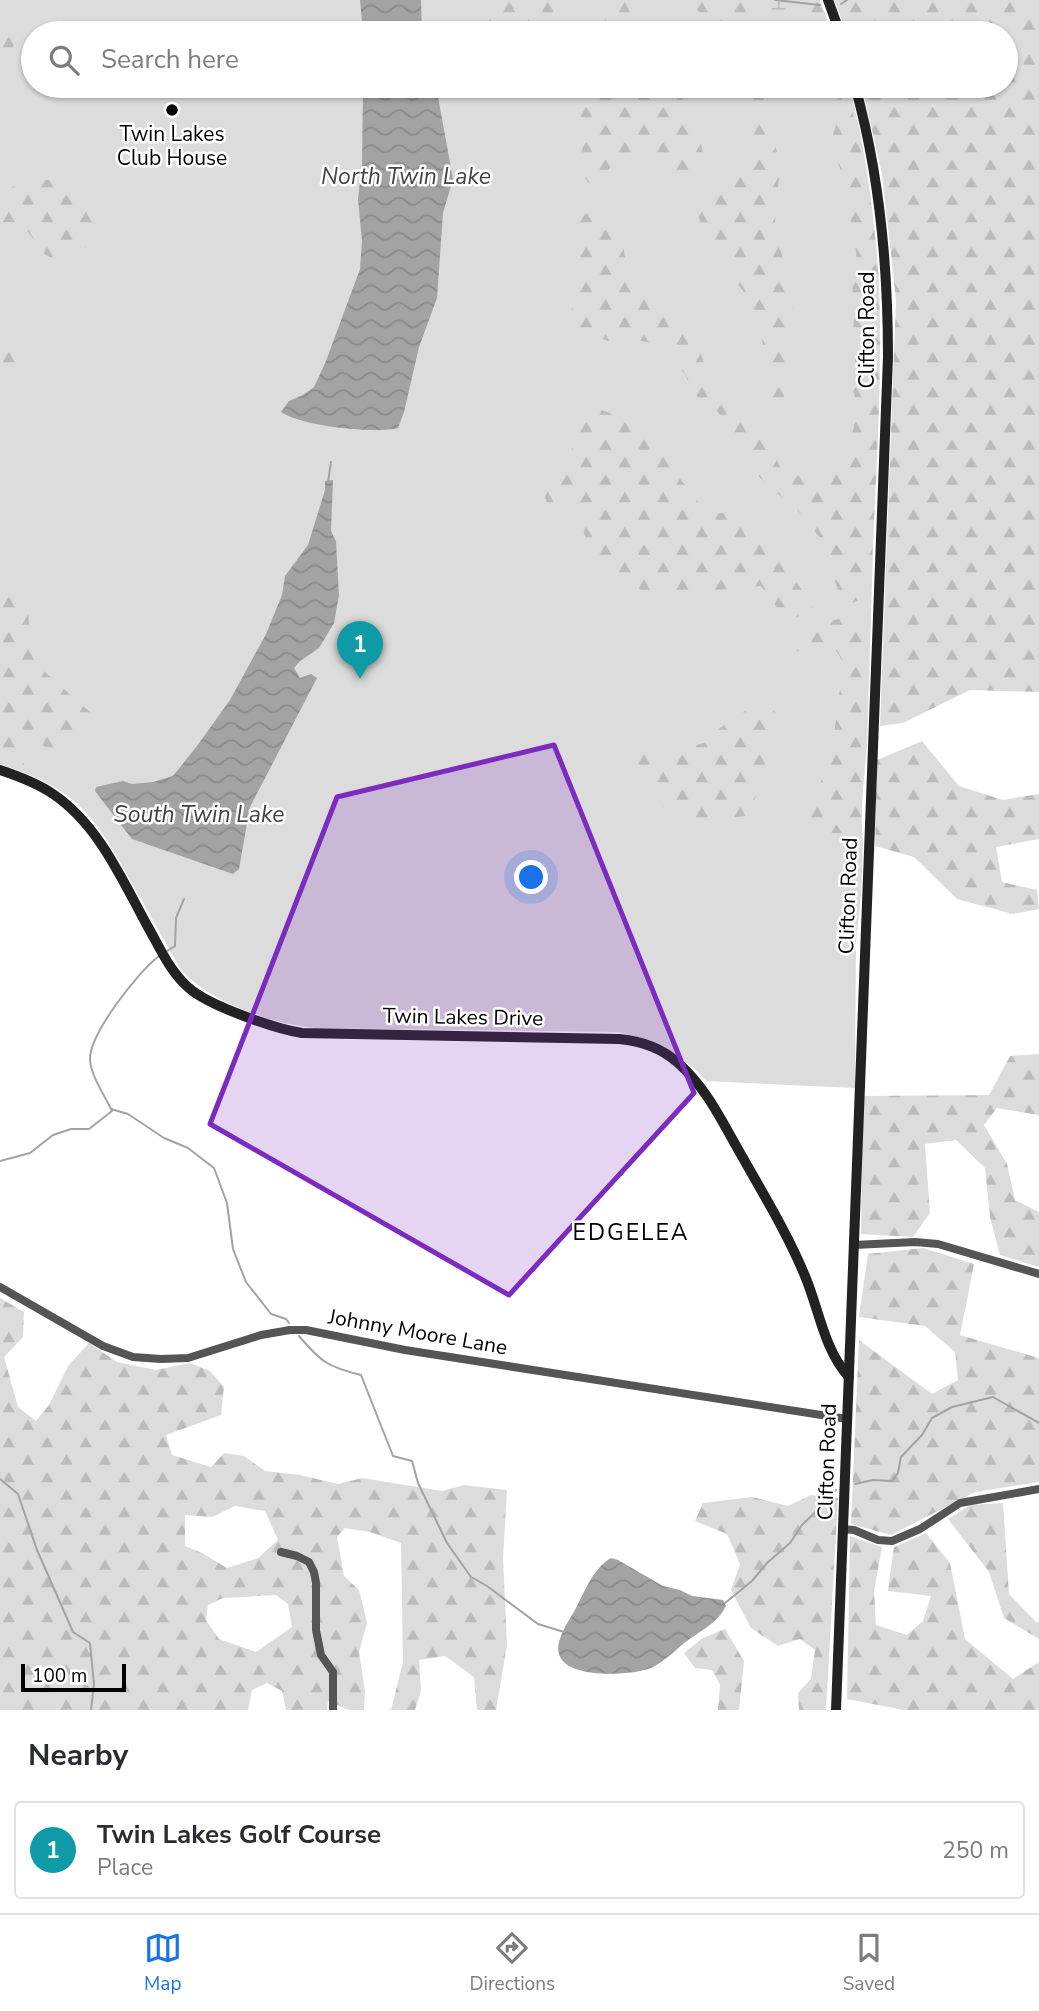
<!DOCTYPE html>
<style>
:root{--surface:#fff;--page:#f7f7f7;--text:#2b2b33;--muted:#7c7c81;--line:#e1e1e2;--accent:#1a73e8}
body{margin:0;font-family:"Nunito Sans",sans-serif;background:var(--page);color:var(--text)}
.scale{position:absolute;left:21px;bottom:18px;width:105px;box-sizing:border-box;padding-left:7px;border:4px solid #000;border-top:0;font-size:19px;line-height:24px;white-space:nowrap;color:#000;-webkit-text-stroke:5px #fff;paint-order:stroke}
.you{position:absolute;left:532px;top:878px;width:24px;height:24px;margin:-18px;border:5px solid #fff;border-radius:50%;background:#1a73e8;box-shadow:0 0 0 10px #1a73e833}
.badge{display:grid;place-items:center;width:46px;height:46px;border-radius:50%;background:var(--accent);color:#fff;font-size:23px;font-weight:700}
.pin{position:absolute;translate:-50% -58px;filter:drop-shadow(0 2px 4px #0008)}
.pin::after{content:'';position:absolute;top:37px;width:24px;height:21px;background:inherit;clip-path:polygon(0 0,100% 0,50% 100%)}
.list{margin:0;padding:0;list-style:none}
h2{display:flex;justify-content:space-between;align-items:center;height:91px;margin:0;padding:0 28px;font-size:30px}
h2 small{font-size:23px;font-weight:400;color:var(--muted)}
.list li{display:grid;grid-template-columns:46px 1fr auto;gap:21px;align-items:center;box-sizing:border-box;height:98px;margin:0 14px 14px;padding:0 14px;border:2px solid var(--line);border-radius:7px}
.list b{display:block;font-size:26px;white-space:nowrap}
.list p{margin:0;font-size:23px;white-space:nowrap;color:var(--muted)}
.list em{font-size:23px;font-style:normal;color:var(--muted)}
.icon{flex:none;width:38px;height:38px;fill:none;stroke:currentColor;stroke-width:2;stroke-linecap:round;stroke-linejoin:round}
.map{position:relative;flex:none;width:1039px;height:1710px;overflow:hidden}
.search{position:absolute;background:var(--surface);box-shadow:0 2px 5px #0004;left:21px;right:21px;top:21px;height:77px;display:flex;align-items:center;gap:18px;box-sizing:border-box;padding:0 24px;border-radius:38px;color:var(--muted);font-size:26px}
.sheet{height:203px;background:var(--surface)}
nav{display:flex;justify-content:space-around;align-items:center;box-sizing:border-box;height:98px;border-top:2px solid var(--line);background:var(--surface);font-size:19px;color:var(--muted)}
nav a{display:grid;justify-items:center;gap:4px}
nav .on{color:var(--accent)}
.map>svg:first-child{display:block}
.green{fill:#dcdcdc}
.forest{fill:url(#forest-firs);fill-rule:evenodd}
.wetland{fill:url(#wetland-marsh)}
.water{fill:url(#water-waves)}
.lines{fill:none;stroke-linecap:round;stroke-linejoin:round}
.stream{stroke:#a3a3a3;stroke-width:2}
.street{stroke:#555;stroke-width:8}
.secondary{stroke:#222;stroke-width:10}
.marked{fill:#7b2cbf;fill-opacity:0.2;stroke:#7b2cbf;stroke-width:5;stroke-linejoin:round}
.poi-dot{fill:#000;stroke:#fff;stroke-width:2.5}
.labels{text-anchor:middle;stroke-width:5;stroke-linejoin:round;paint-order:stroke}
.poi-label{font-size:21px;fill:#000;stroke:#fff}
.street-label{font-size:21px;fill:#000;stroke:#fff}
.water-label{font-size:23px;font-style:italic;fill:#444;stroke:#fff}
.neighbourhood-label{font-size:23px;letter-spacing:2px;fill:#000;stroke:#fff}
</style>
<div class="map">
<svg width="1039" height="1710" viewBox="0 0 1039 1710">
<defs>
<pattern id="forest-firs" width="22" height="20" patternUnits="userSpaceOnUse" patternTransform="scale(1.75)"><rect width="22" height="20" fill="#dcdcdc"/><path d="M5 1l3.5 6h-7zM16 11l3.5 6h-7z" fill="#bbb"/></pattern>
<pattern id="wetland-marsh" width="20" height="14" patternUnits="userSpaceOnUse" patternTransform="scale(1.75)"><rect width="20" height="14" fill="#dcdcdc"/><path d="M1 5h8M5 5V1M11 12h8M15 12V8" fill="none" stroke="#bbb"/></pattern>
<pattern id="water-waves" width="16" height="10" patternUnits="userSpaceOnUse" patternTransform="scale(1.75)"><rect width="16" height="10" fill="#a3a3a3"/><path d="M0 5q4-4 8 0t8 0" fill="none" stroke="#8b8b8b"/></pattern>
</defs>
<rect width="100%" height="100%" fill="#fff"/>
<!-- green -->
<path class="green" d="M0 0H817L830 33H33V86H849C870 164 878 244 880 324L867 745 861 811 863 843 861 896 856 942 855 1088 706 1081C682 1054 654 1039 618 1032L317 1028C275 1025 205 1001 179 967 164 940 149 913 134 887 117 857 102 827 76 803 54 783 27 773 0 764Z"/>
<!-- forest -->
<g class="forest">
<path d="M475 0H547L557 12 558 22C543 26 532 19 521 33H483Z"/>
<path d="M586 0H624L640 33H603L604 30Z"/>
<path d="M687 0H748L755 33H717L714 27Z"/>
<path d="M796 0H820L832 33H803Z"/>
<path d="M834 0H1039V692L970 690 903 723 880 726 896 300 882 174 862 86H1006V33H847Z"/>
<path d="M0 26 19 39 21 45 13 46 11 56 0 65Z"/>
<path d="M575 86H676C685 100 706 147 704 164 703 172 694 180 688 186 659 176 658 155 621 157L609 169 604 185 589 183 579 170C586 135 583 120 575 86Z"/>
<path d="M738 86H764L763 115 771 128 780 164 774 235 794 285 787 395 770 405 762 339 751 300 732 278 722 257 701 225 697 209 702 193 717 180 740 176C759 142 748 121 738 86Z"/>
<path d="M834 86H846C863 151 876 218 879 286 883 386 875 486 871 586L857 601 844 606 834 579 829 549 800 513 759 477 750 456 736 435 712 405 693 394 685 374 667 353 655 344 638 340 608 341 581 332 571 318 574 284 573 217C578 216 585 213 589 214 604 215 622 237 624 251 627 267 622 276 637 289 651 301 681 306 692 322 695 327 696 337 697 342 703 361 711 385 724 400 735 413 757 413 771 424 774 451 773 483 811 474 822 471 832 469 842 464L854 427 855 397 851 383 857 351 853 338 854 310 852 285 857 260 853 226 844 209 845 182 832 146V137L841 111Z"/>
<path d="M47 180C75 180 68 198 87 208 95 213 101 211 107 219 98 228 94 242 83 250 77 255 70 256 62 258 30 263 38 215 0 223V191L21 184Z"/>
<path d="M14 333 21 340 20 352 0 398V347Z"/>
<path d="M592 407 616 415 632 416 651 426 677 475 708 514C715 514 724 512 730 514 750 520 804 588 813 608L797 617 780 612 761 586 651 596 592 560 574 499 547 503 541 482C555 472 569 463 573 445 577 429 569 424 579 408Z"/>
<path d="M0 577 14 586 28 609 31 651 45 672 92 714C86 733 79 745 62 756L30 738 20 754 26 769 0 761Z"/>
<path d="M842 618 870 620 861 834 832 833 812 825 810 814 816 806 825 763 832 749 843 665C835 635 813 644 791 654L786 649C793 630 824 623 842 618Z"/>
<path d="M752 706 769 707 778 715 773 743 761 775 751 815C738 818 691 822 679 818 668 814 644 791 638 780 632 771 635 758 637 748H686L704 743 720 728Z"/>
<path d="M922 741 959 786 1003 800 1039 794V839L996 847 1002 882 1037 890 1039 909 1013 914 957 899 914 857 875 846 877 760Z"/>
<path d="M1039 1054V1115L997 1108 984 1125 1007 1164 1015 1200 1039 1212V1267L1000 1255 990 1217 985 1168 956 1140 925 1144 930 1213 913 1237 861 1234 863 1096 989 1095 1010 1056Z"/>
<path d="M923 1248 974 1264 960 1335 1039 1358V1482L975 1492 891 1535 851 1524 859 1340 932 1394 958 1380 955 1352 925 1326 859 1317 868 1254Z"/>
<path d="M0 1298 24 1312 23 1337 4 1357 18 1407 36 1421 49 1405 68 1366 89 1343 117 1362 156 1370 190 1363 210 1371 224 1387 221 1415 166 1435 172 1455 211 1467 224 1453 244 1456 265 1471 300 1475 338 1484 362 1478 442 1491 464 1485 507 1490 503 1558 507 1645 496 1710H477L474 1677 445 1656 419 1660 421 1691 415 1710H391L403 1662 401 1543 370 1532 345 1528 337 1537 344 1576 359 1590 367 1623 359 1652 365 1691 364 1710H349L328 1701 327 1710H286L282 1691 267 1683 252 1690 248 1710H0ZM235 1506 265 1511 278 1540 258 1558 227 1568 202 1553 185 1546V1515L212 1517ZM276 1595 288 1604 292 1627 256 1652 219 1639 206 1620 208 1605 223 1598Z"/>
<path d="M811 1495 838 1498 826 1710H799L798 1693 811 1679 815 1650 800 1639 778 1646 751 1628 731 1590 740 1564 727 1534 695 1521 703 1503 752 1497 788 1506Z"/>
<path d="M1003 1503 1009 1594 1036 1622H1039V1639L1004 1618 989 1572 948 1519 970 1505Z"/>
<path d="M926 1533 950 1563 965 1639 1013 1679 1039 1662V1710H904L847 1699 850 1536 882 1547 874 1591 876 1625 907 1635 923 1621 931 1596 888 1591 894 1547Z"/>
<path d="M725 1629 744 1661 739 1710H718L720 1685 712 1670 695 1668 684 1653 703 1638Z"/>
</g>
<!-- wetland -->
<path class="wetland" d="M748 0H791L794 19C778 14 755 17 748 0Z"/>
<!-- water -->
<g class="water">
<path d="M360 0H421L422 33H363Z"/>
<path d="M363 86H436L453 179 443 213 437 298 419 347 404 412 398 428C374 434 301 426 281 412L289 401 303 395 314 387 326 361 360 269 362 241 358 199 362 165Z"/>
<path d="M333 480 331 531 336 541 339 595 334 623 319 648 300 661 294 668 300 678 311 674 317 678 250 807 239 869 233 874 132 839 95 791 96 787 123 781 132 784 153 782 173 776 197 746 230 700 266 634 282 595 285 576 308 545 325 490V481Z"/>
<path d="M611 1558 618 1560 663 1586 680 1590 692 1596 723 1600 726 1606C719 1621 704 1629 691 1638 678 1647 667 1660 653 1667 634 1676 566 1680 559 1654 555 1641 568 1622 575 1610 584 1593 593 1568 611 1558Z"/>
</g>
<g class="lines">
<!-- stream -->
<g class="stream">
<path d="M775 0 820 5"/>
<path d="M841 4 847 0"/>
<path d="M328 482 331 462"/>
<path d="M167 951 175 946 176 918 184 899"/>
<path d="M111 1109 128 1114 164 1138 188 1148 214 1168 227 1203 233 1249 246 1282 271 1314 286 1319 289 1323"/>
<path d="M0 1161 30 1153 53 1135 71 1129H89L112 1111C105 1096 91 1076 90 1060 89 1034 138 972 159 956"/>
<path d="M299 1336C321 1362 328 1367 361 1375L393 1456 412 1461 418 1483 447 1543 471 1577 487 1586 538 1624 564 1632"/>
<path d="M0 1479 18 1494 37 1550 73 1632 90 1643 94 1684 91 1710"/>
<path d="M855 1484 873 1480 892 1481 898 1473 901 1457 922 1435 932 1418 952 1407 993 1397 1039 1423"/>
<path d="M725 1603 752 1581 767 1563 790 1543 802 1525 831 1497 836 1490"/>
</g>
<!-- street -->
<g class="street">
<path d="M854 1245 915 1242 938 1244 1039 1274"/>
<path d="M0 1287 103 1346 133 1357 161 1359 188 1358 261 1335 290 1330H306L405 1350 847 1419"/>
<path d="M843 1529 854 1530 878 1540 892 1541 920 1529 960 1503 1039 1489"/>
<path d="M281 1552 297 1556 309 1562 314 1572 316 1583V1630L321 1655 333 1672V1710"/>
</g>
<!-- secondary -->
<g class="secondary">
<path d="M828 0 840 33"/>
<path d="M0 770C18 776 37 783 53 794 99 825 122 880 148 927 160 948 170 972 189 988 209 1006 276 1029 302 1033L619 1039C641 1041 661 1048 677 1062 708 1089 723 1124 743 1158 765 1197 788 1235 805 1276 819 1309 824 1350 849 1377"/>
<path d="M836 1710 888 357C888 265 880 175 855 86"/>
</g>
</g>
<!-- marked area -->
<path class="marked" d="M554 745 694 1093 509 1295 210 1124 337 797Z"/>
<!-- markers -->
<circle class="poi-dot" cx="172" cy="110" r="7"/>
<g class="labels">
<!-- poi labels -->
<g class="poi-label">
<text x="172" y="141">Twin Lakes<tspan x="172" dy="24">Club House</tspan></text>
</g>
<!-- street labels -->
<g class="street-label">
<text transform="translate(867 330) rotate(-90)" y="7">Clifton Road</text>
<text transform="translate(848 896) rotate(-88)" y="7">Clifton Road</text>
<text transform="translate(463 1017) rotate(1)" y="7">Twin Lakes Drive</text>
<text transform="translate(418 1332) rotate(10)" y="7">Johnny Moore Lane</text>
<text transform="translate(827 1462) rotate(-88)" y="7">Clifton Road</text>
</g>
<!-- water labels -->
<g class="water-label">
<text x="406" y="184">North Twin Lake</text>
<text x="199" y="822">South Twin Lake</text>
</g>
<!-- neighbourhood labels -->
<g class="neighbourhood-label">
<text x="631" y="1240">EDGELEA</text>
</g>
</g>
</svg>
<div class="scale">100 m</div>
<div class="you"></div>
<div class="pin badge" style="left:360px;top:679px;background:#0f9aa8">1</div>
<div class="search"><svg class="icon" aria-label="search" viewBox="0 0 24 24"><circle cx="10" cy="10" r="6"/><path d="M15 15l6 6"/></svg>Search here</div>
</div>
<section class="sheet">
<h2>Nearby<small></small></h2>
<ul class="list">
<li><span class="badge" style="background:#0f9aa8">1</span><div><b>Twin Lakes Golf Course</b><p>Place</p></div><em>250 m</em></li>
</ul>
</section>
<nav>
<a class="on"><svg class="icon" aria-label="map" viewBox="0 0 24 24"><path d="M3 6l6-2 6 2 6-2v14l-6 2-6-2-6 2zM9 4v14M15 6v14"/></svg>Map</a>
<a><svg class="icon" aria-label="directions" viewBox="0 0 24 24"><path d="M12 3l9 9-9 9-9-9zM9 14v-3h6M13 9l2 2-2 2"/></svg>Directions</a>
<a><svg class="icon" aria-label="saved" viewBox="0 0 24 24"><path d="M7 4h10v16l-5-4-5 4z"/></svg>Saved</a>
</nav>
